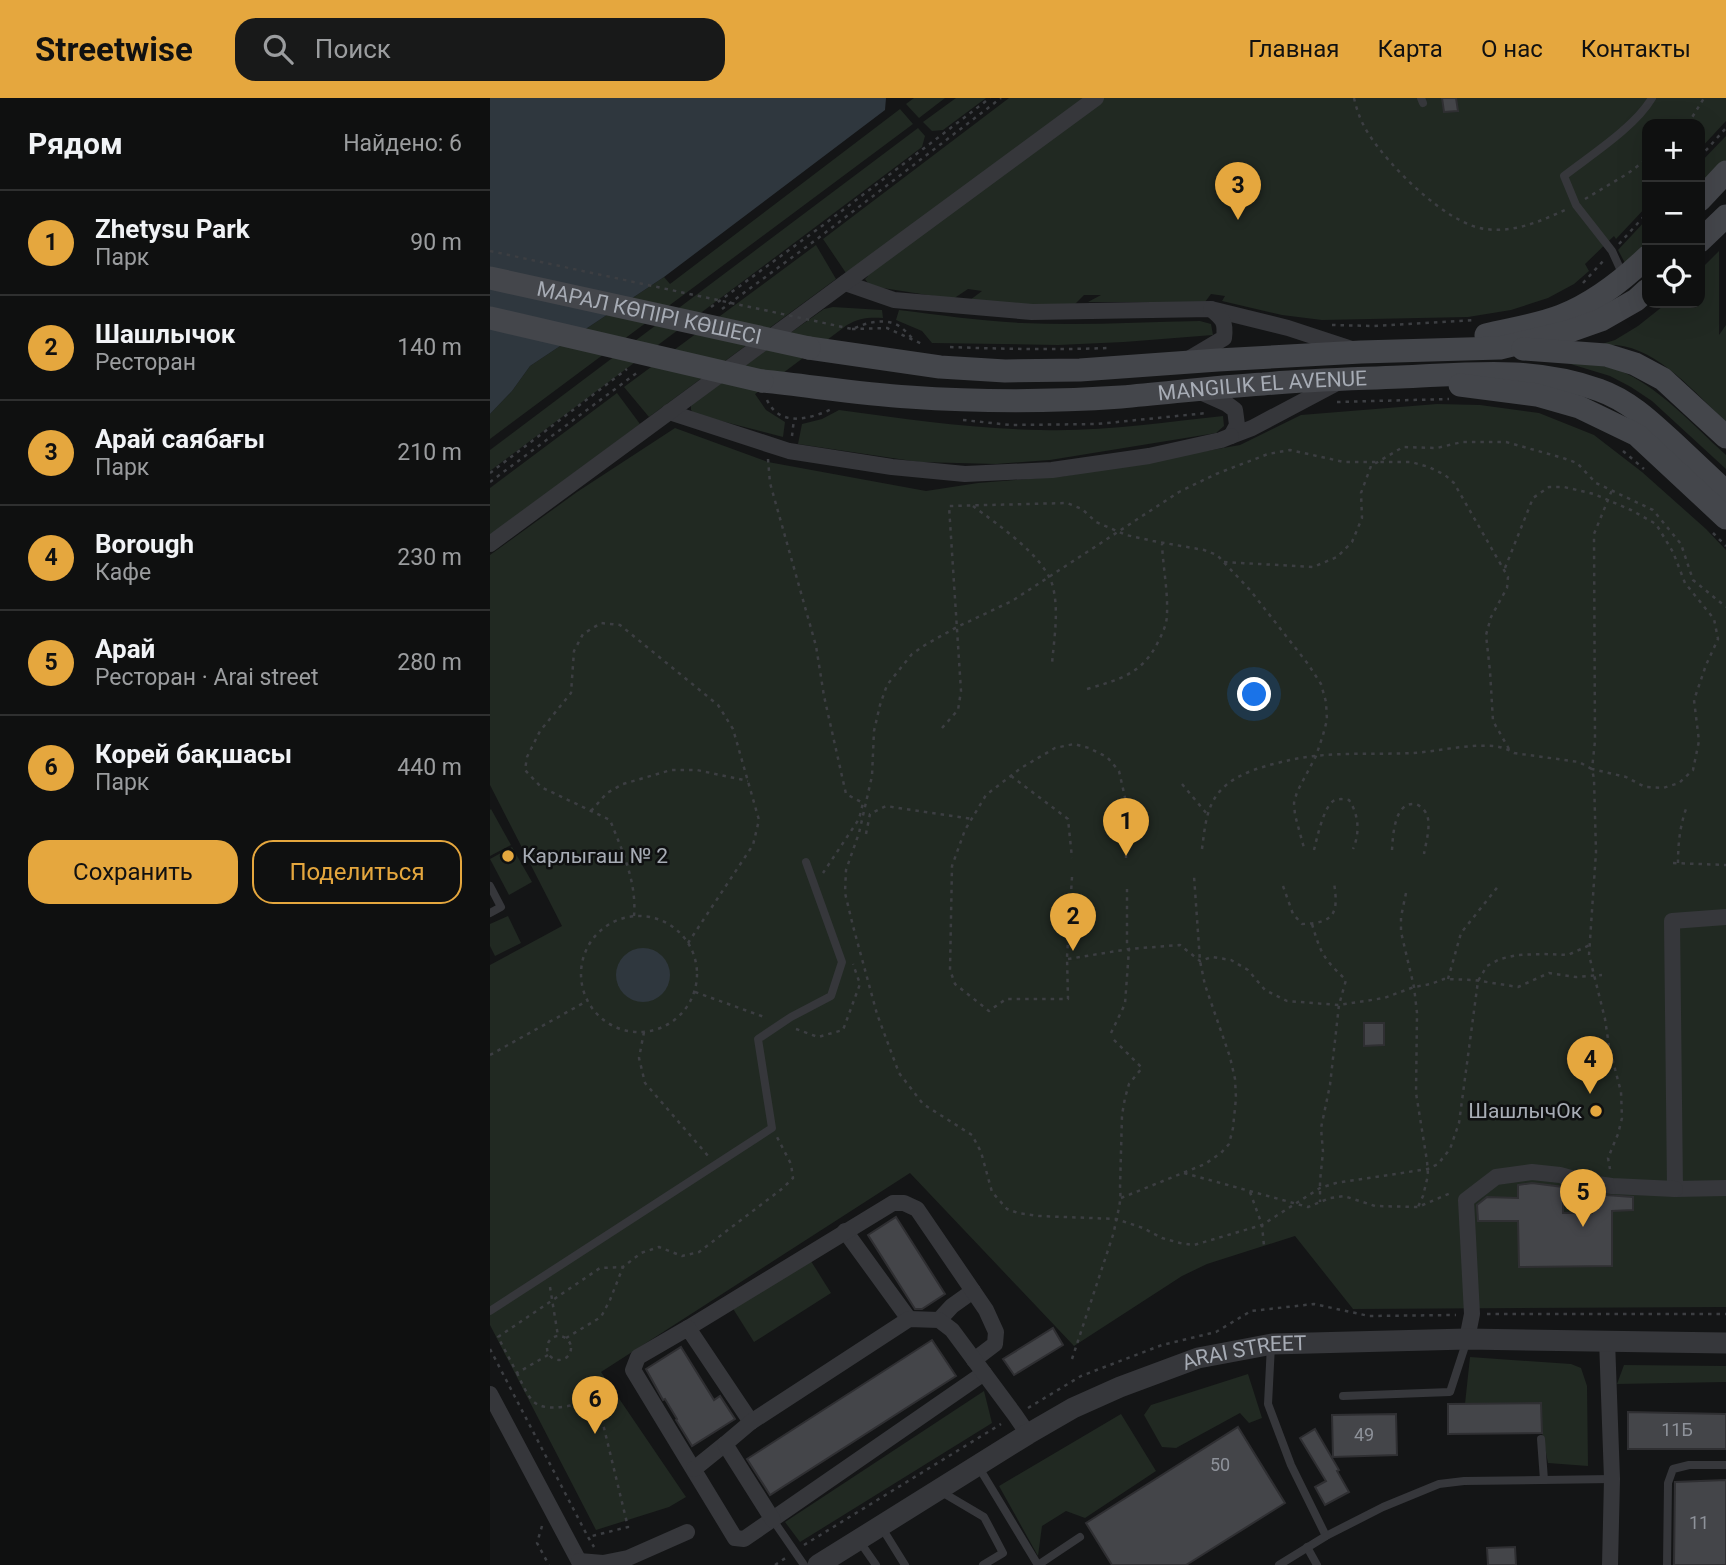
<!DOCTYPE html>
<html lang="ru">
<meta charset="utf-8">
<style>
:root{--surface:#0f1010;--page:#181919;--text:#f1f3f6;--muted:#9b9d9f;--line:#2f3030;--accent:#e5a73e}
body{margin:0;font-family:Roboto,sans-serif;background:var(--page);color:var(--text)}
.controls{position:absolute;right:21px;top:21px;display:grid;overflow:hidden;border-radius:14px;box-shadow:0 7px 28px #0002}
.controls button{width:63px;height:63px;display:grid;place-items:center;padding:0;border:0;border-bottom:2px solid var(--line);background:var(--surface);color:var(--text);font:35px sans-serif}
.you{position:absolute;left:765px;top:597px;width:24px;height:24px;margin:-18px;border:5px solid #fff;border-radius:50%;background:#1a73e8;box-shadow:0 0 0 10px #1a73e833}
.badge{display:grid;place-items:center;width:46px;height:46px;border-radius:50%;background:var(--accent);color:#111;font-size:23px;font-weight:700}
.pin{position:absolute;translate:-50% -58px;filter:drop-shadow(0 2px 4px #0008)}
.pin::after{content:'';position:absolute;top:37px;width:24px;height:21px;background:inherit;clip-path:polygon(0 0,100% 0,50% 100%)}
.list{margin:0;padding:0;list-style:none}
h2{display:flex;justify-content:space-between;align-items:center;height:91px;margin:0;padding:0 28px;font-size:30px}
h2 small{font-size:23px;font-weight:400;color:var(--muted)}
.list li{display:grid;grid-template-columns:46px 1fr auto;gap:21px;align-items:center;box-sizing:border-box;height:105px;padding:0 28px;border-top:2px solid var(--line)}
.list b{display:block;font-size:26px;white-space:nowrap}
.list p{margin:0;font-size:23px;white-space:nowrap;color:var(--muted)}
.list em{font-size:23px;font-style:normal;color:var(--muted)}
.actions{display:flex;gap:14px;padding:21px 28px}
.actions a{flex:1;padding:16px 0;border:2px solid var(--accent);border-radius:21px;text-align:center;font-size:24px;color:var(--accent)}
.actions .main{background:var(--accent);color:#111}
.icon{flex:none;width:38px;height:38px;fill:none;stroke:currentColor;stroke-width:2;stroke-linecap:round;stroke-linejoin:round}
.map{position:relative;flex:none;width:1236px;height:1467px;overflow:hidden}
header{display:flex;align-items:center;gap:42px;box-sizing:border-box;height:98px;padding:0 35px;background:var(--accent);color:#111}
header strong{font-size:33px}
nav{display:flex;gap:38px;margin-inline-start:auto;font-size:24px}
.search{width:490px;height:63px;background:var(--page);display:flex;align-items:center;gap:18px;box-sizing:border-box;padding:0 24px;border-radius:21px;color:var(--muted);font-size:26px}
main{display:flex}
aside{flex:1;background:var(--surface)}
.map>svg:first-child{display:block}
.green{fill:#212922}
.water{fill:#2f373e}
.building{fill:#444549;stroke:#2f2f32;stroke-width:2}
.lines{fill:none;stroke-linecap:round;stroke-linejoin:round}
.path{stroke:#3c3e42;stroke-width:2.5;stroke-dasharray:3.5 5;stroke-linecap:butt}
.service{stroke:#36373b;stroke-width:8}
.minor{stroke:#36373b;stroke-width:16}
.tertiary{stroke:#36373b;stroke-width:21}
.secondary{stroke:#44464b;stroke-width:23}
.path-bridge{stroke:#3c3e42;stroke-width:2.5;stroke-dasharray:3.5 5;stroke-linecap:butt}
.secondary-bridge{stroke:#44464b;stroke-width:23}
.poi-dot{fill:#e5a73e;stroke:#0f1011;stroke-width:2.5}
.labels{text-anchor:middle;stroke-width:5;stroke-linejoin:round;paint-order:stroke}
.number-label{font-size:18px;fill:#8e929a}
.street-label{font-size:21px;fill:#a7acb5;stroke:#0f1011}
.poi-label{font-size:21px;fill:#a7acb5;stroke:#0f1011;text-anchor:start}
</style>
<header>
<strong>Streetwise</strong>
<div class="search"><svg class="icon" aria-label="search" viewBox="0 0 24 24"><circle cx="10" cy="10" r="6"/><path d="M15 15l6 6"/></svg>Поиск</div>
<nav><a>Главная</a><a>Карта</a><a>О нас</a><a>Контакты</a></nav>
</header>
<main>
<aside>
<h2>Рядом<small>Найдено: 6</small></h2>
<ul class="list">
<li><span class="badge">1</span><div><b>Zhetysu Park</b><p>Парк</p></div><em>90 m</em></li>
<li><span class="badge">2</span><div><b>Шашлычок</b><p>Ресторан</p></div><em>140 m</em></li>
<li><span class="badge">3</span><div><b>Арай саябағы</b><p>Парк</p></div><em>210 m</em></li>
<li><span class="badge">4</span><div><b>Borough</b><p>Кафе</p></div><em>230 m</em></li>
<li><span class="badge">5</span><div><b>Арай</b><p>Ресторан · Arai street</p></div><em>280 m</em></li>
<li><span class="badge">6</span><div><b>Корей бақшасы</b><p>Парк</p></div><em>440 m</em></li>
</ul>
<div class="actions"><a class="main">Сохранить</a><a>Поделиться</a></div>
</aside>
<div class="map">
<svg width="1236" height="1467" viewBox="0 0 1236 1467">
<rect width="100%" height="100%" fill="#141516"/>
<!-- green -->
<g class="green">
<path d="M424 0H455L429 20 416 6Z"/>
<path d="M466 0H496L453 32 442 33 433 24Z"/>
<path d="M519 0H1236V23L1210 51V26H1157V108L1126 141 1124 138 1095 166 1099 173 1084 186 1058 200 1021 212 978 219 832 222 792 217 732 203 735 198 721 196 715 204H598L611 197H594L584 207H545L480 202 492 193 478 191 463 201 380 188 375 181 378 178 356 175 333 141Z"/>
<path d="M410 11 423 26 0 341V316L22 293 40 268 174 179 180 186Z"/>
<path d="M428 30 435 38 432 49 0 373V352Z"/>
<path d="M1236 38V62L1210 89V65Z"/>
<path d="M1157 121V144L1135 165 1128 152Z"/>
<path d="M326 147 346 181 159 319 134 289Z"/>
<path d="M1229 153V237L1236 227V324C1206 296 1169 251 1126 247 1119 247 1112 248 1105 248L1125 242 1148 228 1177 205H1210V172Z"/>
<path d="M343 209 392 212 393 220C379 219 369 220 357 227L265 296 276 312 295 324 293 339 204 316 201 312V307L206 302 334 211Z"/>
<path d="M409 212C449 217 491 223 532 225 591 228 651 224 710 223L721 226 723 237 634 244 568 247 442 245 432 233 406 222Z"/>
<path d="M1074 264C1092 265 1111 266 1128 272 1166 286 1205 329 1236 357V371L1162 303 1141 289 1120 278Z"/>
<path d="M127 295 150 326 0 437V390Z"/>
<path d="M947 306 990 307 1049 315 1104 337 1152 374 1216 431 1236 452V1209L863 1211 805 1138 717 1166 692 1178 584 1248 420 1075 111 1274 196 1399 179 1409 106 1432 0 1227V867L72 828 0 687V457L87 394 185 330 278 364 436 393 488 385 575 378 750 347 811 317Z"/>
<path d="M349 312C416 321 483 331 551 332 610 334 675 324 733 318L734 328 726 335 560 362 506 366 429 364 308 346 312 326 332 321Z"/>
<path d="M1 711 21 747 0 758V712Z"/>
<path d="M22 749 42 784 19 797 0 761Z"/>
<path d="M18 818 31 845 5 858 0 848V826Z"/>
<path d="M319 1160 341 1195 264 1244 242 1209Z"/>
<path d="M980 1259 1081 1266 1091 1270 1097 1288 1098 1368 1058 1365 1052 1335 1051 1305 975 1306Z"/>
<path d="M1134 1267 1236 1268V1284L1127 1286Z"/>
<path d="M758 1276 772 1320 759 1325 750 1315 686 1350 672 1349 654 1317 661 1307Z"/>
<path d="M494 1293 502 1325 310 1444 295 1424Z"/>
<path d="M631 1316 666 1373 595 1420 576 1413 552 1428 548 1458 509 1388Z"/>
</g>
<!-- water -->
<g class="water">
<path d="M0 0H396L395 12 174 179 40 268 22 293 0 316Z"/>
<circle cx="153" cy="877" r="27"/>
</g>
<!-- building -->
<g class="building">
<path d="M952 0H966L968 13 954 14Z"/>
<path d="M874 925H894V947L874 948Z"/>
<path d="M1091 950 1094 960 1092 970 1082 968 1077 961 1081 953Z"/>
<path d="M1042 1085 1073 1089V1115H1102V1096L1143 1099V1112L1122 1113V1168L1029 1169 1028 1123H988L987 1107 997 1099 1028 1100V1087Z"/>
<path d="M406 1119 455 1196 432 1211H425L378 1137Z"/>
<path d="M563 1230 573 1247 524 1277 513 1261Z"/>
<path d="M442 1242 466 1278 280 1397 257 1361Z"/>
<path d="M191 1249 224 1302 230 1298 245 1321 202 1348 186 1322 187 1321 175 1301 173 1302 156 1271Z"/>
<path d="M1051 1305 1052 1335 958 1336V1306Z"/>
<path d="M1138 1314 1236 1316V1351H1138Z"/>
<path d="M906 1316 907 1357 843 1359 842 1317Z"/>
<path d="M748 1329 795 1405 696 1467H622L596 1425Z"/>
<path d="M825 1331 849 1372 847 1373 859 1394 835 1407 825 1389 836 1383 810 1340Z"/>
<path d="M1236 1382V1467H1184L1185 1384Z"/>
<path d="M1025 1449 1026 1467H998L997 1450Z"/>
</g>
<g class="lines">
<!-- path -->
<g class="path">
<path d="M864 0C867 13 871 24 878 35 898 67 956 126 995 131 1025 135 1051 123 1077 111"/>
<path d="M1198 26 1214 0"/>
<path d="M1210 59 1236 30"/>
<path d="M1095 101 1137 76 1157 61"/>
<path d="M1129 146 1157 115"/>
<path d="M1093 185 1115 161"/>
<path d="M221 209 332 128 500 0"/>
<path d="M232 211 327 141 511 0"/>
<path d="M842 227 884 228 986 222"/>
<path d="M365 230C378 224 396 220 409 228 414 231 418 236 422 240"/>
<path d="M362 231 397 230 432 246"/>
<path d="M460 249C513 251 565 252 618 250"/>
<path d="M277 302C290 330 321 321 344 310"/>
<path d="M847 304 959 301"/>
<path d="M473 322 521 327 607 326 717 315"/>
<path d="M302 338 304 321"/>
<path d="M1133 353 1154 371"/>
<path d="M278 361 280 385 326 548 334 598 356 696 373 705 369 721 333 775"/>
<path d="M0 375 137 271"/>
<path d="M0 384 148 274"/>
<path d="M483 408C508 427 555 458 563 489 569 514 564 541 562 566"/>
<path d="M1223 435 1236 448"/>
<path d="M734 464 823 469 847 459 862 444 872 420 871 395 881 368 913 349 947 350 972 344H1016L1073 360 1087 365 1106 385 1163 412 1191 446 1203 482 1236 509"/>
<path d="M1015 470 1043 400 1059 389H1074L1104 396 1141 412 1166 426 1183 454 1195 485 1224 521 1228 541 1216 567 1204 602 1209 643 1203 672 1189 685 1173 690 1155 689 1136 679 1102 671 1105 643 1104 436 1122 392"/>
<path d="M597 591C627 582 651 577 667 546 672 536 677 527 677 516 678 493 673 469 672 446"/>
<path d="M452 630 468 612 471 593 459 408 577 405 592 411 606 424 636 437 663 443 714 452 727 457 760 492 818 566 831 586 836 604 837 622 833 637 826 658 807 694 804 705 805 717 814 750"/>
<path d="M1019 651 1003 623 1000 573 996 537 1001 519 1017 490 1018 479 964 385 955 377 939 369 921 364H854L800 352 778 356 726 376 689 394 522 503 467 529 435 547 422 556 397 587 390 607 384 633 382 678 369 735 356 772 355 795 363 828 387 916 409 975 433 1006 482 1037 491 1054 502 1094 517 1111 528 1115 549 1118 626 1121 653 1130 672 1140 690 1145 704 1147 772 1127 830 1090 846 1085 938 1071 948 1066 960 1051 969 1025 988 883 997 868 1010 861 1027 857 1054 856 1078 857 1100 847"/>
<path d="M521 678 578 721 582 760"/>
<path d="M692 686 717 716"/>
<path d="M101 713 117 695 133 686 181 672H207L258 683"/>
<path d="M376 736 380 716 396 708 482 721"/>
<path d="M712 751C715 729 716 707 732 691 748 674 778 667 800 662 840 653 883 657 924 655 950 653 977 646 1004 648 1011 649 1018 651 1024 655L1089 664 1102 671 1104 681 1106 754 1099 857 1115 921 1119 948 1131 994 1132 1020 1128 1036 1118 1060 1120 1071"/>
<path d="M824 752C827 740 833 712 842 704 847 700 853 701 859 702 869 717 870 735 863 751"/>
<path d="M902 752C903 738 904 704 925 706 930 707 935 712 937 717 941 728 936 744 934 756"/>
<path d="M1183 765 1236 767"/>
<path d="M1188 765C1188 745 1190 727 1197 708"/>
<path d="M582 779 577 859 578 901H516L499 913 465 886 460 872 462 768 475 732 496 697 531 670 565 650 584 646 599 650 617 659 629 673 636 704V760"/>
<path d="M793 788 803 816 812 826C844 825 849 816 844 785"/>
<path d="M916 795 911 819V834L924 889 927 915 926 995 937 1063 938 1077 933 1098 928 1109"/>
<circle cx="149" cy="876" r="58"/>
<path d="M144 818C147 784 132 752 120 722L51 689 35 672 37 659 50 633 81 595 84 553 93 536 111 525 130 527 228 607 243 631 269 722 263 747 198 845"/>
<path d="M822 826C831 856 833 860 856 882L849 907 840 987 831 1030 833 1054 830 1083V1104"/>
<path d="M578 861 639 851 690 847 710 863 722 859 741 862 758 872 775 892 797 903 849 907 894 900 924 889 941 886 954 881 984 882 1028 889 1059 875 1086 879 1112 877"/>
<path d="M958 881 971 835 1010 786"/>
<path d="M205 894 277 920"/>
<path d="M306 931 328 939 353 932 370 886 363 866"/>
<path d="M154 934 149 960 155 985 219 1059"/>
<path d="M621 935 635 906 639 851 637 847V791"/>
<path d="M0 957 97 903"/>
<path d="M694 1075 818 1109 840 1100 854 1098 885 1108 928 1109 963 1094"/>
<path d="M760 1094 772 1127 774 1148"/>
<path d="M631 1100 715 1066 731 1055 739 1046 743 1030 746 1000 745 981 740 959 715 887 710 863 704 778"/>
<path d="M60 1189 68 1238"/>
<path d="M997 1216H1236"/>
<circle cx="69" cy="1250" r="12"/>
<path d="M76 1240 111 1219 120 1202 133 1169 151 1155 169 1149 192 1158 209 1154 293 1090 303 1080 301 1066 287 1039"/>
<path d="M0 1251 98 1439"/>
<path d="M58 1257 27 1275 8 1239 110 1170 133 1169"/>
<path d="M582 1261 624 1134C626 1119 632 1105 630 1090L632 1017 635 1000 639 986 652 970 623 941"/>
<path d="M27 1275C31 1283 35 1293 41 1301 54 1318 90 1305 107 1301L138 1429 98 1439 104 1449"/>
<path d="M538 1310 591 1278 672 1247 726 1234 761 1213 824 1206 879 1218 966 1217"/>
<path d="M52 1428 47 1445 59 1467"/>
<path d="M314 1447 511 1326"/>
<path d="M285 1467 297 1459"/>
</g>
<!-- service -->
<g class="service">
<path d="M931 0 933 5"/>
<path d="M1133 177 1122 153 1086 107 1074 78C1101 57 1145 29 1162 0"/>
<path d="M0 788 11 809 0 815"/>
<path d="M0 1213 282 1030 268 941 301 919 341 898 352 864 316 764"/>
<path d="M781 1247 778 1306 801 1367 836 1438"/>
<path d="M853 1298 960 1294 977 1242"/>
<path d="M1051 1341 1054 1382"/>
<path d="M488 1368 548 1467"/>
<path d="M450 1393 494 1419 513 1455 493 1467"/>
<path d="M283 1422 314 1467"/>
<path d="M392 1430 415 1467"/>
<path d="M370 1444 386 1467"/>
<path d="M817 1449 827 1467"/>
<path d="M548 1467 590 1439"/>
<path d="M789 1467 836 1438 893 1409 949 1386 974 1383 1122 1381"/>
<path d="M1177 1467 1178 1385 1183 1371 1199 1367H1236"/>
</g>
<!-- minor -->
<g class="minor">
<path d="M355 185 404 202 542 214 721 211 798 230 862 251"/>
<path d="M697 262 734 240C736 224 733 221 721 211"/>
<path d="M708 293 737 306 745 312 747 327 741 338 762 330 847 285"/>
<path d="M179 314 299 353 402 369 475 376 562 372 659 358 731 342 741 338"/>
<path d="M0 446 606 0"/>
<path d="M1236 819 1182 823 1185 1091 1236 1090"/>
<path d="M355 1133 419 1221"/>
<path d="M449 1222 462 1208 483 1193"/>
<path d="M198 1230 403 1105H414L427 1111 496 1212 506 1234 505 1246 484 1262"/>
<path d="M977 1241 982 1216 976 1102 1006 1079 1042 1074 1070 1077 1099 1085 1122 1088 1185 1091"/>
<path d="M1117 1242 1122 1381 1120 1467"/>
<path d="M0 1296 91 1467"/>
<path d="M261 1324 198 1230 148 1259 143 1272 245 1440 254 1441 494 1275"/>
<path d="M204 1371 235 1346"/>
<path d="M283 1422 235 1346 261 1324 419 1221 449 1222 462 1232 525 1317 538 1336"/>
<path d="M89 1463 113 1465 138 1460 197 1434"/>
</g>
<!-- tertiary -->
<path class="tertiary" id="s1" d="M328 1467 538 1336 583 1310 630 1289 708 1260 782 1246 977 1241 1236 1245"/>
<!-- secondary -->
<g class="secondary">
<path d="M1210 102 1236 74"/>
<path d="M1210 143 1236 118"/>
<path d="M996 237C1021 231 1048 227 1071 218 1104 205 1132 183 1157 159"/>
<path d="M319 250 450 269 515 273 590 272 728 262 871 254 1010 250 1077 234 1111 222 1146 202 1157 192"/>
<path d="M1033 251 1116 257 1145 266 1173 281 1236 339"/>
<path id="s2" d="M272 283C321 288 370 296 419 299 489 304 561 304 631 299 678 295 725 289 773 286 819 282 864 281 910 279 980 276 1041 268 1109 292 1140 303 1162 325 1186 347 1202 362 1219 378 1236 394"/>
<path d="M970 287 1047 297 1089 309 1147 337 1236 420"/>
</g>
<!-- path-bridge -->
<path class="path-bridge" d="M0 153 362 231"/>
<!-- secondary-bridge -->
<g class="secondary-bridge">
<path id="s3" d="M0 180 319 250"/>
<path d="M0 220 272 283"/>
</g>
</g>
<!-- markers -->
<g class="poi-dot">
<circle cx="18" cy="758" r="7"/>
<circle cx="1106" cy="1013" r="7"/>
</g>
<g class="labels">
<!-- number labels -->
<g class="number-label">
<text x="1187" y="1338">11Б</text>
<text x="874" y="1343">49</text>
<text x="730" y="1373">50</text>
<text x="1209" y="1431">11</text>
</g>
<!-- street labels -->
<g class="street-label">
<text dy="7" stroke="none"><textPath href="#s3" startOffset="163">МАРАЛ КӨПІРІ КӨШЕСІ</textPath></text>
<text dy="7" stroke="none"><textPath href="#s2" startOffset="502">MANGILIK EL AVENUE</textPath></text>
<text dy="7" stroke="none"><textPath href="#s1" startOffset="481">ARAI STREET</textPath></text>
</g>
<!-- poi labels -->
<g class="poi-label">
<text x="32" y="765">Карлыгаш № 2</text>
<text x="1092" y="1020" text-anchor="end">ШашлычОк</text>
</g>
</g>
</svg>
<div class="controls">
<button>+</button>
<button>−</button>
<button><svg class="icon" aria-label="locate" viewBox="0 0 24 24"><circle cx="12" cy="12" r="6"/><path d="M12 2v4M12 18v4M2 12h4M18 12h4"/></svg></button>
</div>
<div class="you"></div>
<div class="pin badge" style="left:636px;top:758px">1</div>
<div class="pin badge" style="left:583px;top:853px">2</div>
<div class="pin badge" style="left:748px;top:122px">3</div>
<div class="pin badge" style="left:1100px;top:996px">4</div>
<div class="pin badge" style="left:1093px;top:1129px">5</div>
<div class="pin badge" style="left:105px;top:1336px">6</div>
</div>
</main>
